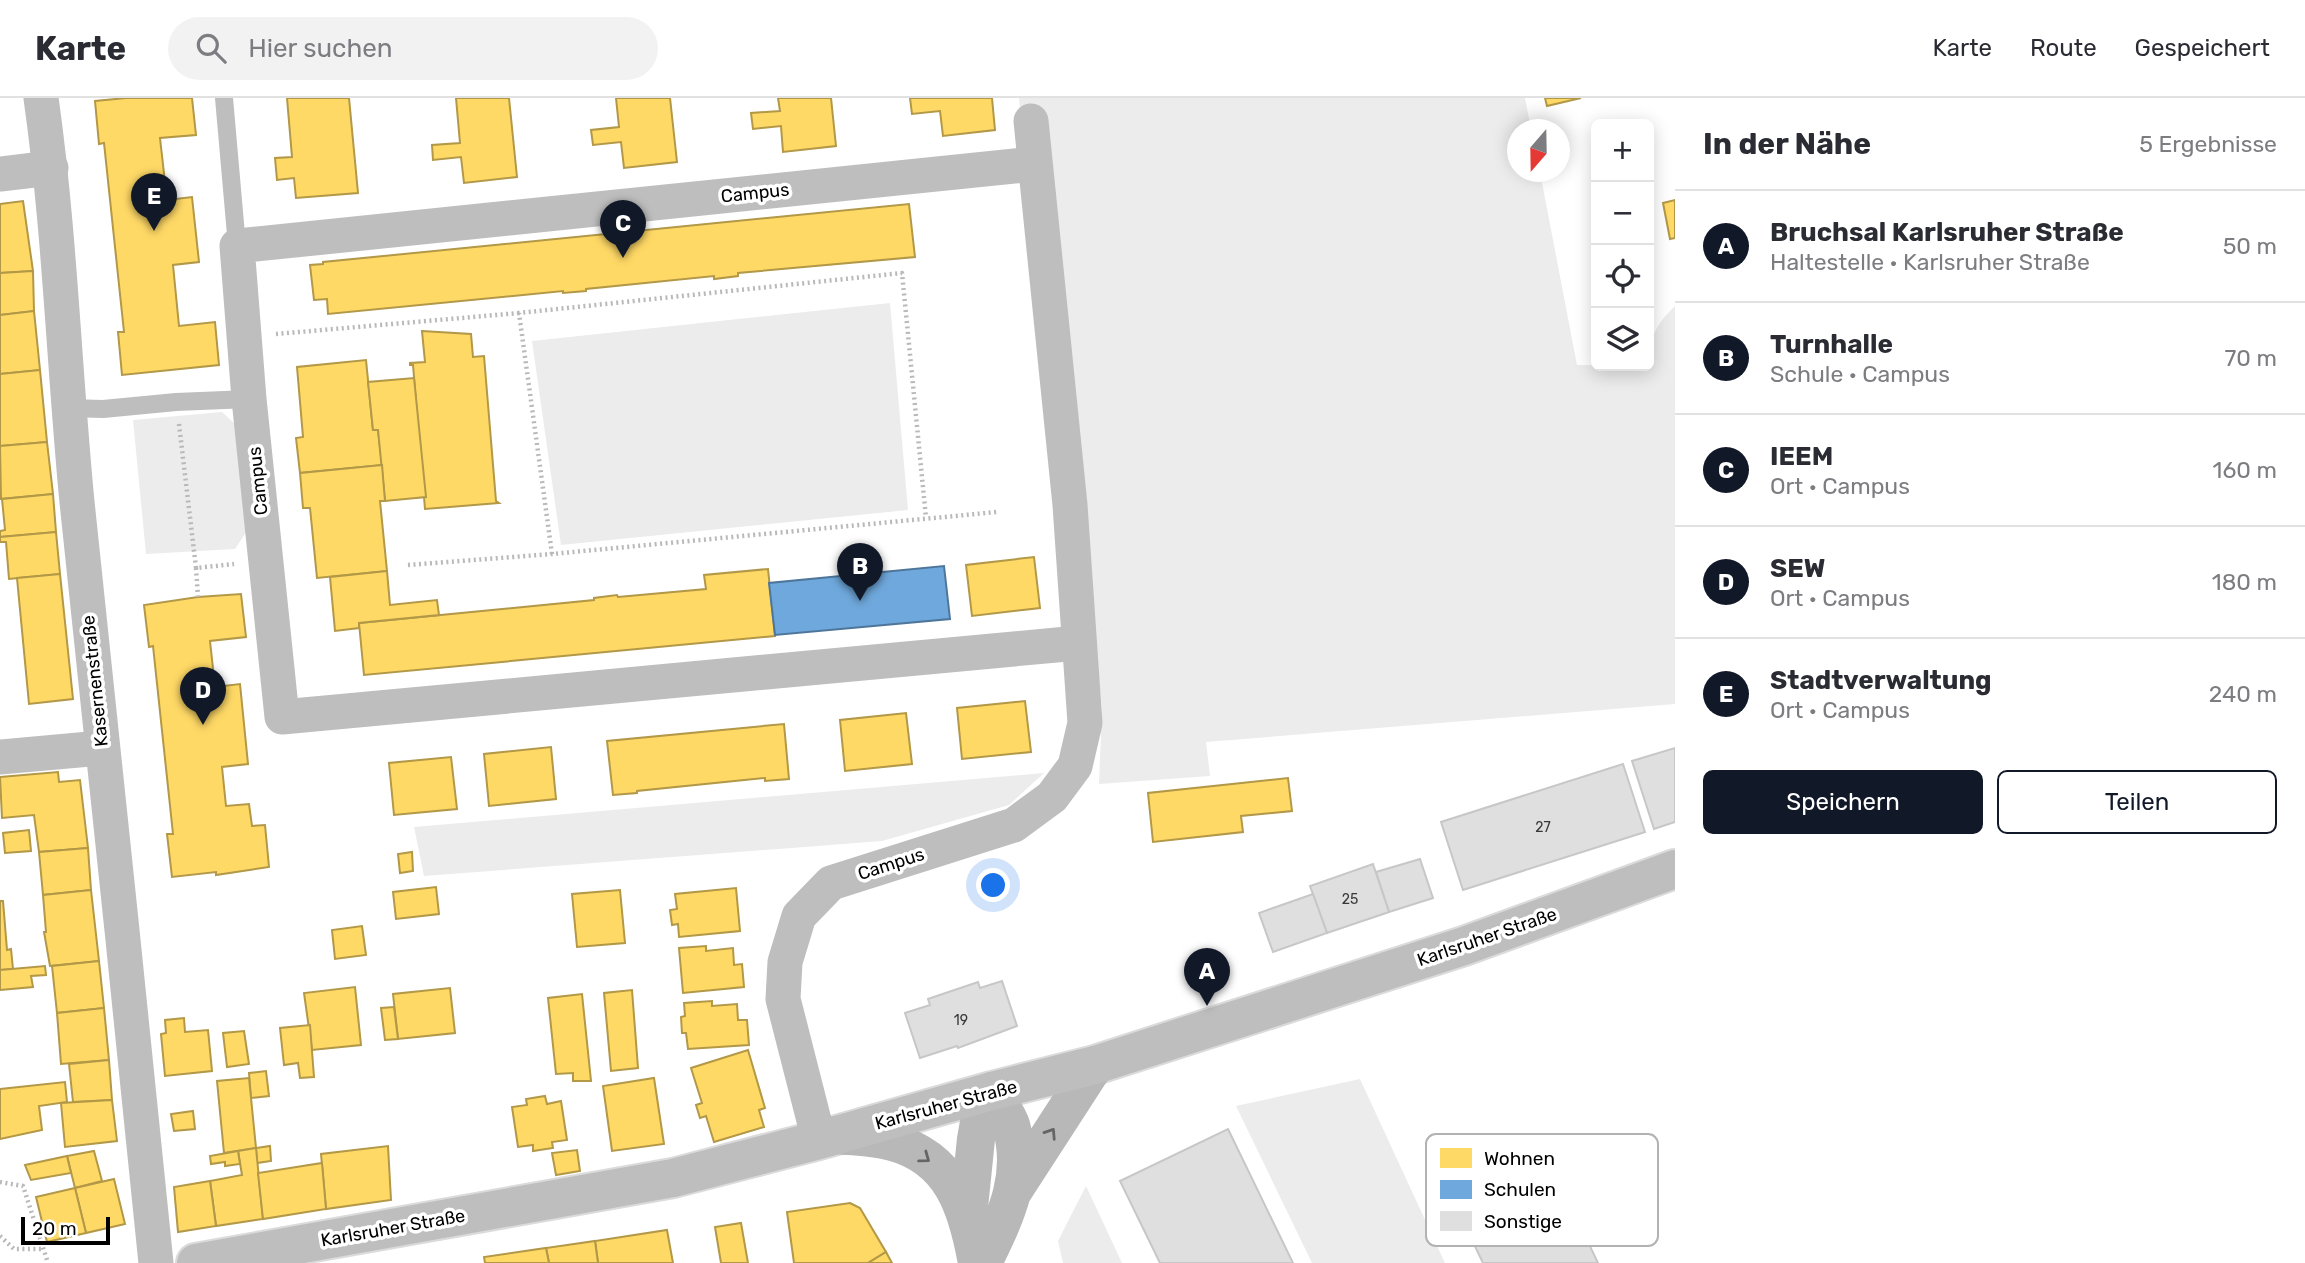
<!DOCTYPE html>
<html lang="de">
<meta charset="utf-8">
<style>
:root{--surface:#fff;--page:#f2f2f3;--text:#2b2b33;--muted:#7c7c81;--line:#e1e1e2;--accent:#111827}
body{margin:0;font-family:Rubik,sans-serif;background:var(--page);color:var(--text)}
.controls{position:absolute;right:21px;top:21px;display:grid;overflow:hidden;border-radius:10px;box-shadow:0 4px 18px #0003}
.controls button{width:63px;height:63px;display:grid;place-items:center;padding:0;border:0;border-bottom:2px solid var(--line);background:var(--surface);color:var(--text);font:35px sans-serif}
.compass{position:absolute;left:1507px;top:21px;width:63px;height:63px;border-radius:50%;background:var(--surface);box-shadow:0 4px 18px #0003;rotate:200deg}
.scale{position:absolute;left:21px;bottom:18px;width:89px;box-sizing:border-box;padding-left:7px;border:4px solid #000;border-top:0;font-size:19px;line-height:24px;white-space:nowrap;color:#000;-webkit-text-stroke:5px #fff;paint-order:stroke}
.you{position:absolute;left:994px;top:788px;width:24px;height:24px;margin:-18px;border:5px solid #fff;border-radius:50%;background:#1a73e8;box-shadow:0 0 0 10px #1a73e833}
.badge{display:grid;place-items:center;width:46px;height:46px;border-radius:50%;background:var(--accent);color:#fff;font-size:23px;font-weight:700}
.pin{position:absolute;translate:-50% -58px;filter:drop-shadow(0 2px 4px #0008)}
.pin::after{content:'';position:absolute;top:37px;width:24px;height:21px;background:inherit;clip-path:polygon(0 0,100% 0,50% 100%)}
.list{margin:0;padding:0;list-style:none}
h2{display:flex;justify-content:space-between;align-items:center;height:91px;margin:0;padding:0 28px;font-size:30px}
h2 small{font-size:23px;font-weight:400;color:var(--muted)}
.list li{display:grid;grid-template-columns:46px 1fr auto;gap:21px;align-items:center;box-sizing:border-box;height:112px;padding:0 28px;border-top:2px solid var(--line)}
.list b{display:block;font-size:26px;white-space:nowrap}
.list p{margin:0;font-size:23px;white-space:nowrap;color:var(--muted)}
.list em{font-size:23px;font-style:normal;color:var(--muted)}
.actions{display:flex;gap:14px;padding:21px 28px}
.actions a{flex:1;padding:16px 0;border:2px solid var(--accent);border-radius:10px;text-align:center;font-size:24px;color:var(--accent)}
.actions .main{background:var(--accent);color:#fff}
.icon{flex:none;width:38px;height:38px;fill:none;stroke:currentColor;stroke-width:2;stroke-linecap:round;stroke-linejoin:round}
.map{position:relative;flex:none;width:1675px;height:1165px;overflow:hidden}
header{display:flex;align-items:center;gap:42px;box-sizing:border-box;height:98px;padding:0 35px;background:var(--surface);border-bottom:2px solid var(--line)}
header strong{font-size:33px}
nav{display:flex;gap:38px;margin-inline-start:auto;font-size:24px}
.search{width:490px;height:63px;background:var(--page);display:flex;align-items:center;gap:18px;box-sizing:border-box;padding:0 24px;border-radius:38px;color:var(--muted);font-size:26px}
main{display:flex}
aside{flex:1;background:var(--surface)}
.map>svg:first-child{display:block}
.green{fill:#ececec}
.homes{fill:#ffd966;stroke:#b29847;stroke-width:2}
.schools{fill:#6fa8dc;stroke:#4e769a;stroke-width:2}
.building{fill:#dfdfdf;stroke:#c7c7c7;stroke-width:2}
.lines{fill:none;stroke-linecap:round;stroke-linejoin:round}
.primary-casing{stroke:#dbdbdb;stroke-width:42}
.path{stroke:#b9b9b9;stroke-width:4.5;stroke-dasharray:2 3.5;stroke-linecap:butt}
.lane{stroke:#bebebe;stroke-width:18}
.street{stroke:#bebebe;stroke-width:35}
.secondary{stroke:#b8b8b8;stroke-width:38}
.primary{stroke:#bebebe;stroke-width:38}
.oneway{stroke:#656565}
.labels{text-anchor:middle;stroke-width:7;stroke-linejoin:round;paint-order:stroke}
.number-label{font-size:14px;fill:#383838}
.street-label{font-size:18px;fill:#000;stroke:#fff}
.key{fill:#fff;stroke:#b2b2b2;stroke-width:2}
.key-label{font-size:19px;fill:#000}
</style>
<header>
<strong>Karte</strong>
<div class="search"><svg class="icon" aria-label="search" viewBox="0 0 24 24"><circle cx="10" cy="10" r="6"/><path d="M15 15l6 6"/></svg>Hier suchen</div>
<nav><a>Karte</a><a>Route</a><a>Gespeichert</a></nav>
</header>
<main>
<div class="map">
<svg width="1675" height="1165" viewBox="0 0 1675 1165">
<rect width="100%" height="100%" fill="#fff"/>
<!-- green -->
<g class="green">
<path d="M1019 0H1525L1531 31 1518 32V74H1540L1577 267 1649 268C1649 241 1655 227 1675 208V606L1206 644 1210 678 1099 686 1102 611 1045 25H1021Z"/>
<path d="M890 205 908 412 561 447 532 243Z"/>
<path d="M222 314 237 328 247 433 235 451 146 456 133 322Z"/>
<path d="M1044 675 1009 707 882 743 424 778 414 729Z"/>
<path d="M1360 981 1445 1165H1312L1236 1008Z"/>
<path d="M1086 1088 1122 1165H1063L1058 1143Z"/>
</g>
<!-- homes -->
<g class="homes">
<path d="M126 0H192L196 37 160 40 167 102 192 99 199 164 173 167 179 228 215 224 219 267 122 277 118 234H124L104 45 99 46 95 3Z"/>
<path d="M287 0H349L358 95 296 100 294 80 277 82 275 60 292 59Z"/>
<path d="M456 0H509L517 79 464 85 461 59 433 62 432 47 460 45Z"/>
<path d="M616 0H670L677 64 624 70 621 44 593 47 591 32 619 29Z"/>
<path d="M778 0H831L836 48 783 54 781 28 753 31 751 15 780 13Z"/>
<path d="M910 0H992L995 32 943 38 940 13 912 16Z"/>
<path d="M1545 0H1581L1547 8Z"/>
<path d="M1675 102V140L1670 141 1663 105Z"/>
<path d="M23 103 33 173 0 175V106Z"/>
<path d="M909 106 915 159 738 175V178L714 181V178L586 191V193L563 195V193L328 216 327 201 314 202 310 167 323 166V164Z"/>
<path d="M33 173 34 213 0 217V175Z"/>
<path d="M34 213 40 272 0 276V217Z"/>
<path d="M422 233 471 236 473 259 484 258 496 403 499 405 425 411 413 267H410V265L425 264Z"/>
<path d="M366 262 373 332H378L382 367 300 375 296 340 303 339 297 269Z"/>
<path d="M40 272 47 344 0 348V276Z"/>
<path d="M414 280 426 399 385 403 378 332H373L368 284Z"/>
<path d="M47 344 53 396 1 401 0 348Z"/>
<path d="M382 367 385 403H380L387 473 317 480 310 410H303L300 375Z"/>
<path d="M53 396 56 434 0 439V433L5 432 2 401Z"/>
<path d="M56 434 60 476 9 481 6 444H0V439Z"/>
<path d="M1034 459 1040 510 972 518 966 467Z"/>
<path d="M768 471 775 538 364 577 359 525 594 502V500L617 497 618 499 706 491 704 477Z"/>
<path d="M387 473 390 507 437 502 439 517 359 525V530L335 533 330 479Z"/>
<path d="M60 476 73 601 29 606 17 480Z"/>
<path d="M241 496 246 539 210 543 215 589 240 586 248 666 222 669 226 708 249 706 252 728 265 727 269 769 216 777V774L172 779 167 736H173L153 548 149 549 144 507 198 499Z"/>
<path d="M1025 603 1031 654 962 661 957 610Z"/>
<path d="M906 615 912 666 845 673 840 622Z"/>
<path d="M784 626 789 681 765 683V680L637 693V695L613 697 607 643Z"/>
<path d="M551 649 556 701 489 708 484 656Z"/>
<path d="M451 659 457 711 394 717 389 665Z"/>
<path d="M58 674 59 684 80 682 88 750 39 754 34 717 2 720 0 679Z"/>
<path d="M1288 680 1292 713 1241 718 1243 734 1153 744 1148 695Z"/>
<path d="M29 732 31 753 5 755 3 735Z"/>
<path d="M88 750 91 792 43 797 39 754Z"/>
<path d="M412 754 413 773 400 775 398 756Z"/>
<path d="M436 789 439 816 396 821 393 794Z"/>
<path d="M736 790 740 833 679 839 678 826 672 827 670 812 677 811 675 796Z"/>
<path d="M91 792 99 863 50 868 44 834H46L43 797Z"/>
<path d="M620 792 625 845 577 849 572 796Z"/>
<path d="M0 803H3L7 852 11 851 13 871 0 872Z"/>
<path d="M362 828 366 857 335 861 332 832Z"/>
<path d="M706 848V853L733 850 734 867 742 866 744 889 683 895 679 850Z"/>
<path d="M99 863 104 910 57 915 52 868Z"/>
<path d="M45 868 46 877 31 878 33 889 0 892V872Z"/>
<path d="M355 889 361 947 312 952 304 895Z"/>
<path d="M450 890 455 935 398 941 393 896Z"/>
<path d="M632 892 638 970 611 973 604 895Z"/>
<path d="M582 896 591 983H573V975L556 976 548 900Z"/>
<path d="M712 903V908L737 906 738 922H747L749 947 688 951 686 935H682L681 919 685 918 684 905Z"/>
<path d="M394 909 398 941 385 942 381 910Z"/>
<path d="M104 910 109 962 61 966 57 915Z"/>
<path d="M184 920 185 934 208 932 212 973 165 978 161 936 166 935 165 922Z"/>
<path d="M310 927 314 979 300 980 298 965 284 967 280 930Z"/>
<path d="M244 933 249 966 227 969 223 935Z"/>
<path d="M748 952 765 1010 759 1012 764 1029 714 1044 706 1018 700 1020 696 1007 702 1005 691 970Z"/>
<path d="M109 962 112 1002 73 1004 69 966Z"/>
<path d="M266 973 269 998 251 1000 249 975Z"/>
<path d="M249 980 256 1050 224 1055 217 983Z"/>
<path d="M654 980 664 1046 612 1053 603 988Z"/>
<path d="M65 984 67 1004 39 1008 42 1032 0 1041V991Z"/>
<path d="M545 998 547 1006 561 1003 567 1042 552 1044 553 1050 533 1053V1047L518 1049 512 1009 527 1007 526 1001Z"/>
<path d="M112 1002 117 1043 65 1049 61 1005Z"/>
<path d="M193 1013 195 1031 174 1033 171 1016Z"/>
<path d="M270 1048 271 1063 257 1065 256 1050Z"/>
<path d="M388 1048 391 1102 326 1111 321 1056Z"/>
<path d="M256 1050 263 1121 216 1128 210 1083 242 1077 238 1053Z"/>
<path d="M577 1052 580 1073 556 1077 552 1055Z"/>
<path d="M94 1053 102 1083 75 1090 67 1058Z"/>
<path d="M238 1053 240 1066 225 1068V1064L211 1066 210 1058Z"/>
<path d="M67 1058 71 1075 31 1082 25 1067Z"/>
<path d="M322 1065 326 1111 263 1121 258 1075Z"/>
<path d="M114 1081 125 1126 86 1135 75 1090Z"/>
<path d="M210 1083 216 1128 178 1134 174 1089Z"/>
<path d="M75 1090 86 1135 47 1144 36 1099Z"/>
<path d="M850 1105 860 1110 886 1154 868 1165H794L787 1114Z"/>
<path d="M741 1125 748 1165H721L715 1129Z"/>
<path d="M667 1132 673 1165H598L595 1143Z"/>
<path d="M595 1143 598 1165H549L546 1150Z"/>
<path d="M546 1150 549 1165H485L484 1159Z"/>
<path d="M886 1154 892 1165H868Z"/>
</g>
<!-- schools -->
<path class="schools" d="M944 468 950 521 775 537 769 485Z"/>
<!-- building -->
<g class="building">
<path d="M1675 650V724L1654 731 1632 663Z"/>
<path d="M1623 666 1645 734 1463 792 1441 724Z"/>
<path d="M1420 761 1433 800 1389 814 1376 774Z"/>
<path d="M1373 766 1389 814 1327 835 1310 788Z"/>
<path d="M1313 796 1327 835 1273 854 1259 815Z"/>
<path d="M1002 883 1017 928 958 950 957 948 920 960 905 915 930 907 928 901 978 884 980 890Z"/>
<path d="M1228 1031 1293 1165H1160L1120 1083Z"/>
<path d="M1564 1094 1598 1165H1483L1470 1138Z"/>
</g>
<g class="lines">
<defs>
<path id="primary" d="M196 1165 673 1080 819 1042 992 993 1095 967 1464 848 1675 771"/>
</defs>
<!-- primary casing -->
<use href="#primary" class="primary-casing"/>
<!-- path -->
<g class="path">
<path d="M276 236 519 215"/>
<path d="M179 326 196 470 234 466"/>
<path d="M552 456 519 215 902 175 926 420"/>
<path d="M408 467 552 456 997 414"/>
<path d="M196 470 198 499"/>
<path d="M0 1084 23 1088 48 1165"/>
<path d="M0 1138 14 1151H43"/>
</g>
<!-- lane -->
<g class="lane">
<path d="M224 0 237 148"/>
<path d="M68 310 103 311 176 304 249 301"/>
</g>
<!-- street -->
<g class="street">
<path d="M41 0C60 134 64 270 77 404 102 658 132 911 156 1165"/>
<path d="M1034 66 237 148 249 301 282 619 1078 545"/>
<path d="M0 76 51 70"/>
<path d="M0 659 101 650"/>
<path d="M819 1042 783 901 785 864 799 818 831 785 1014 727 1052 699 1075 668 1085 625 1070 407 1031 23"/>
</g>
<!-- secondary -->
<g class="secondary">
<path d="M837 1037C855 1039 875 1039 892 1044 952 1060 967 1109 977 1165"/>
<path d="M1014 1092 1095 967"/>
<path d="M968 1119 976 1041 984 996"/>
<path d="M983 1165C1005 1119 1026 1080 1011 1027 1007 1016 998 1004 992 993"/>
</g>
<!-- primary -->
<use href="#primary" class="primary"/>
</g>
<!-- one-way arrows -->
<defs><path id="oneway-chevron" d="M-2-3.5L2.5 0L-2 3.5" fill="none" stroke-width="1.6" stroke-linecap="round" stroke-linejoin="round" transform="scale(1.75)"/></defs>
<g class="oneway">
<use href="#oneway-chevron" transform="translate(1051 1035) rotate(-57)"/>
<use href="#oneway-chevron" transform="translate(925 1060) rotate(36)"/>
</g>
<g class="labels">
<!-- number labels -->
<g class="number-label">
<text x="1543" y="734">27</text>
<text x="1350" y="806">25</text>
<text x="961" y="927">19</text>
</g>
<!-- street labels -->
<g class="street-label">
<text transform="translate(755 95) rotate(-6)" y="6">Campus</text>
<text transform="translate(258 383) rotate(-96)" y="6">Campus</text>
<text transform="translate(95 583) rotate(-96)" y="6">Kasernenstraße</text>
<text transform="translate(891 766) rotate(-18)" y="6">Campus</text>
<text transform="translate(1487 839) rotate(-19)" y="6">Karlsruher Straße</text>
<text transform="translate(946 1007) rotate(-15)" y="6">Karlsruher Straße</text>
<text transform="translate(393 1130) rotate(-10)" y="6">Karlsruher Straße</text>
</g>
</g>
<!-- legend -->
<rect x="1426" y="1036" width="232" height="112" rx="10" class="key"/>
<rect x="1440" y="1050" width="32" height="20" fill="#ffd966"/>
<rect x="1440" y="1082" width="32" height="19" fill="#6fa8dc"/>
<rect x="1440" y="1113" width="32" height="20" fill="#dfdfdf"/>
<g class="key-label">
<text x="1484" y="1067">Wohnen</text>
<text x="1484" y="1098">Schulen</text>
<text x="1484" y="1130">Sonstige</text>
</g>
</svg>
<div class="controls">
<button>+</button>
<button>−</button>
<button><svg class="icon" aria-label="locate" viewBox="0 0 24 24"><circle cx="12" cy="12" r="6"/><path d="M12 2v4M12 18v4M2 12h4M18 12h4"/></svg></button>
<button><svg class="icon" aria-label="layers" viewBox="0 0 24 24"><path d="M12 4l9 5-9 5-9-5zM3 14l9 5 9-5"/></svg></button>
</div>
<svg class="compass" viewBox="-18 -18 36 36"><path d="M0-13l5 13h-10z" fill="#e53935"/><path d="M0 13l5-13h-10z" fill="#7c7c81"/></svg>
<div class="scale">20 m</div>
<div class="you"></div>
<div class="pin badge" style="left:1207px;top:908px">A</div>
<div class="pin badge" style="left:860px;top:503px">B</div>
<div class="pin badge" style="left:623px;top:160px">C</div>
<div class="pin badge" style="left:203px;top:627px">D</div>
<div class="pin badge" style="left:154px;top:133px">E</div>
</div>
<aside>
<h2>In der Nähe<small>5 Ergebnisse</small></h2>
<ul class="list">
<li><span class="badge">A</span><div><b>Bruchsal Karlsruher Straße</b><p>Haltestelle · Karlsruher Straße</p></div><em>50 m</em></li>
<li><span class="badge">B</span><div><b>Turnhalle</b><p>Schule · Campus</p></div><em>70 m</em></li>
<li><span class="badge">C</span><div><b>IEEM</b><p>Ort · Campus</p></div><em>160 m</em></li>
<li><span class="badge">D</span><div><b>SEW</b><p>Ort · Campus</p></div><em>180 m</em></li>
<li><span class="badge">E</span><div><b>Stadtverwaltung</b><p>Ort · Campus</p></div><em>240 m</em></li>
</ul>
<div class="actions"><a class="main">Speichern</a><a>Teilen</a></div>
</aside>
</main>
